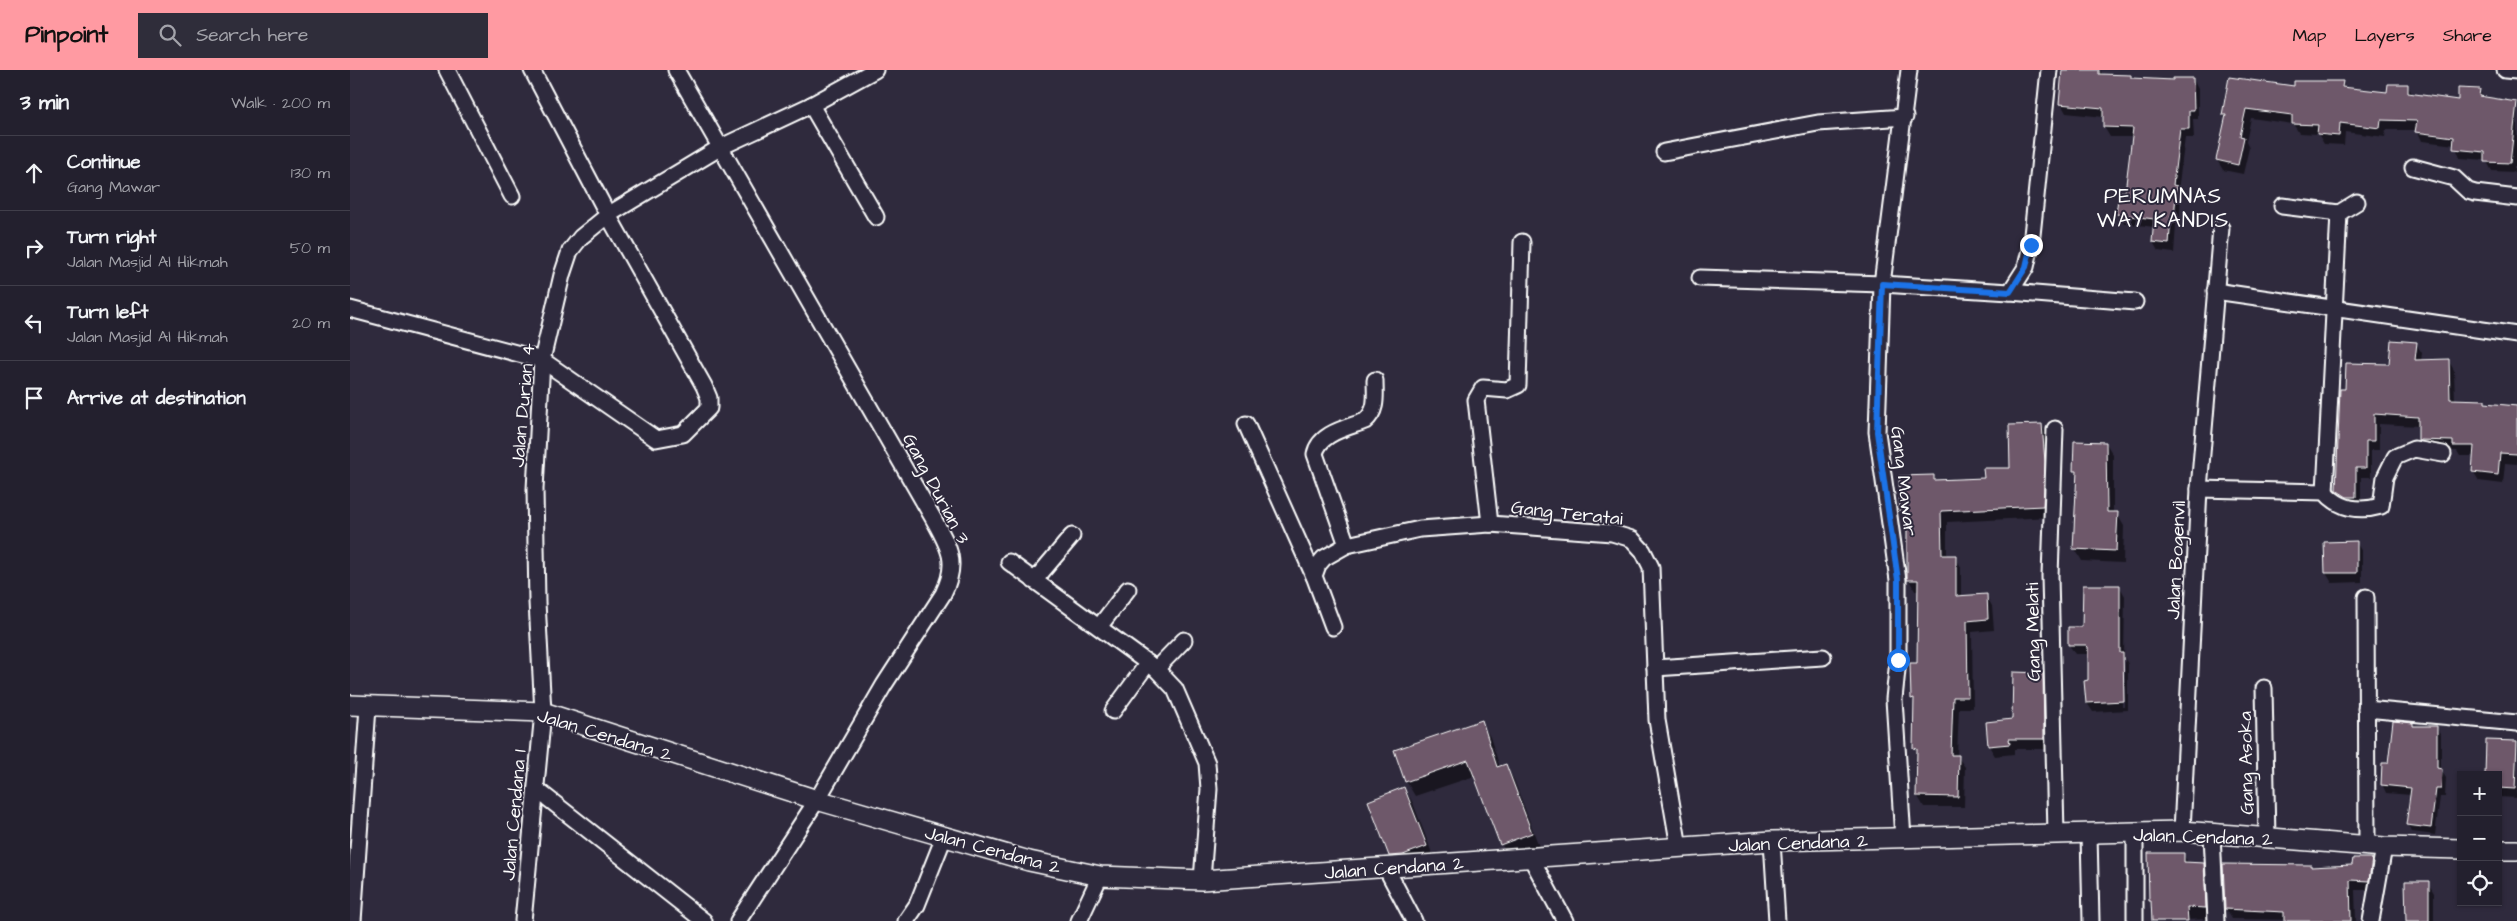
<!DOCTYPE html>
<meta charset="utf-8">
<style>
:root{--surface:#23202e;--page:#2f2d3a;--text:#f1f3f6;--muted:#a3a3aa;--line:#403e4a;--accent:#ff9aa2}
body{margin:0;font-family:"Architects Daughter",sans-serif;background:var(--page);color:var(--text)}
.controls{position:absolute;right:15px;bottom:15px;display:grid;overflow:hidden;border-radius:0px;box-shadow:0 1px 4px #0004}
.controls button{width:45px;height:45px;display:grid;place-items:center;padding:0;border:0;border-bottom:1px solid var(--line);background:var(--surface);color:var(--text);font:25px sans-serif}
.stop{position:absolute;width:15px;height:15px;margin:-11px;border:4px solid #1a73e8;border-radius:50%;background:#fff}
.stop.end{background:#1a73e8;border-color:#fff;box-shadow:0 1px 5px #0008}
.list{margin:0;padding:0;list-style:none}
h2{display:flex;justify-content:space-between;align-items:center;height:65px;margin:0;padding:0 20px;font-size:21px}
h2 small{font-size:16px;font-weight:400;color:var(--muted)}
.list li{display:grid;grid-template-columns:32px 1fr auto;gap:15px;align-items:center;box-sizing:border-box;height:75px;padding:0 20px;border-top:1px solid var(--line)}
.list b{display:block;font-size:19px;white-space:nowrap}
.list p{margin:0;font-size:16px;white-space:nowrap;color:var(--muted)}
.list em{font-size:16px;font-style:normal;color:var(--muted)}
.icon{flex:none;width:28px;height:28px;fill:none;stroke:currentColor;stroke-width:2;stroke-linecap:round;stroke-linejoin:round}
.map{position:relative;flex:none;width:2167px;height:851px;overflow:hidden}
header{display:flex;align-items:center;gap:30px;box-sizing:border-box;height:70px;padding:0 25px;background:var(--accent);color:#111}
header strong{font-size:24px}
nav{display:flex;gap:28px;margin-inline-start:auto;font-size:18px}
.search{width:350px;height:45px;background:var(--page);display:flex;align-items:center;gap:12px;box-sizing:border-box;padding:0 18px;border-radius:0px;color:var(--muted);font-size:19px}
main{display:flex}
aside{flex:1;background:var(--surface)}
.map>svg:first-child{display:block}
.shadow{fill:#0007;fill-rule:evenodd}
.building{fill:#6e586a;stroke:#fff}
.lines{fill:none;stroke-linecap:round;stroke-linejoin:round}
.minor-casing{stroke:#fff;stroke-width:19}
.tertiary-casing{stroke:#fff;stroke-width:22}
.minor{stroke:#2f2a3d;stroke-width:15}
.tertiary{stroke:#2f2a3d;stroke-width:19}
.route{stroke:#1a73e8;stroke-width:6}
.labels{text-anchor:middle;stroke-width:4;stroke-linejoin:round;paint-order:stroke}
.street-label{font-size:19px;fill:#fff;stroke:#2f2a3d}
.quarter-label{font-size:21px;letter-spacing:1px;fill:#fff;stroke:#2f2a3d}
</style>
<header>
<strong>Pinpoint</strong>
<div class="search"><svg class="icon" aria-label="search" viewBox="0 0 24 24"><circle cx="10" cy="10" r="6"/><path d="M15 15l6 6"/></svg>Search here</div>
<nav><a>Map</a><a>Layers</a><a>Share</a></nav>
</header>
<main>
<aside>
<h2>3 min<small>Walk · 200 m</small></h2>
<ul class="list">
<li><svg class="icon" aria-label="ahead" viewBox="0 0 24 24"><path d="M12 20V5M6 11l6-6 6 6"/></svg><div><b>Continue</b><p>Gang Mawar</p></div><em>130 m</em></li>
<li><svg class="icon" aria-label="right" viewBox="0 0 24 24"><path d="M7 20v-9h11M14 6l5 5-5 5"/></svg><div><b>Turn right</b><p>Jalan Masjid Al Hikmah</p></div><em>50 m</em></li>
<li><svg class="icon" aria-label="left" viewBox="0 0 24 24"><path d="M17 20v-9H6M10 6l-5 5 5 5"/></svg><div><b>Turn left</b><p>Jalan Masjid Al Hikmah</p></div><em>20 m</em></li>
<li><svg class="icon" aria-label="arrive" viewBox="0 0 24 24"><path d="M6 21V4h12l-3 4 3 4H6"/></svg><div><b>Arrive at destination</b></div></li>
</ul>
</aside>
<div class="map">
<svg width="2167" height="851" viewBox="0 0 2167 851">
<rect width="100%" height="100%" fill="#2f2a3d"/>
<filter id="ink" filterUnits="userSpaceOnUse"><feTurbulence type="fractalNoise" baseFrequency=".02" numOctaves="2"/><feDisplacementMap in="SourceGraphic" scale="10" xChannelSelector="R" yChannelSelector="G"/><feConvolveMatrix kernelMatrix="1 2 1 2 8 2 1 2 1" color-interpolation-filters="sRGB"/></filter>
<g filter="url(#ink)">
<!-- shadow -->
<g class="shadow">
<path d="M1714 0H1750L1753 5 1780 6 1783 10 1825 12 1843 9 1848 19V49H1843L1844 68H1835L1828 121 1831 126 1829 155H1826L1824 183 1808 181 1803 172 1804 157 1773 153 1767 144 1776 124 1783 67H1760L1754 57V47L1716 43 1711 34Z"/>
<path d="M1992 12 1995 18 2039 23 2057 15 2063 25 2109 32 2129 20 2133 28 2167 33V96H2164V102L2142 101 2136 90 2110 88 2105 75 2072 71 2067 60H2036L2035 67 1995 62 1994 75 1974 74 1968 64 1949 63 1943 54 1901 48 1896 72 1899 78 1893 104 1873 100 1867 90 1876 50 1873 44 1945 17Z"/>
<path d="M2066 274 2072 283 2071 291 2098 290 2104 300 2105 330 2134 331 2136 335 2167 337V394L2155 393 2153 414 2129 411 2123 401 2124 386H2110L2107 381 2074 380 2069 370V356L2029 354V380H2021V407H2011V436L1993 430 1987 420 1997 321 2040 295Z"/>
<path d="M1692 356 1698 367 1699 447 1597 452V486H1605L1611 497V527L1636 525 1642 536 1644 560 1622 562 1623 638H1609L1607 686 1615 697 1614 737H1574L1567 725 1566 634 1562 628 1569 594V521H1565L1559 510 1557 451 1551 440 1584 407 1586 411 1635 409 1661 399Z"/>
<path d="M1756 373 1763 385V443L1767 444 1774 456 1773 493 1732 491 1725 479 1728 407 1724 400Z"/>
<path d="M2006 472 2012 482V512L1982 513 1976 503Z"/>
<path d="M1770 517 1775 526 1774 587 1778 594V640L1743 642 1737 633 1739 584H1725L1719 575ZM1772 587 1775 589V637H1772Z"/>
<path d="M1692 604 1698 614 1699 679H1664V684L1645 686 1639 676 1638 653 1663 650Z"/>
<path d="M1131 652 1140 667 1150 697 1155 695 1164 710 1190 779 1160 790 1152 775 1125 706 1065 726 1056 711Z"/>
<path d="M2062 654 2064 657H2086L2091 665V700L2096 708 2095 727H2090L2085 765 2062 762 2057 754 2061 725 2036 723 2032 714 2039 695Z"/>
<path d="M2137 671 2167 673V728L2148 727V705Z"/>
<path d="M1054 718 1063 733 1085 791 1049 801 1040 785Z"/>
<path d="M1833 784 1839 794H1853L1860 806 1862 849 1806 851Z"/>
<path d="M2022 790 2027 800 2024 820H2005L2006 851 1882 849 1876 839 1962 799 2003 797Z"/>
<path d="M2078 813 2084 823V851H2057Z"/>
</g>
<!-- building -->
<g class="building">
<path d="M1712 0H1749V4L1781 5V8L1823 10V8H1843L1844 40H1839V59H1830L1823 115 1827 116 1824 146H1821L1819 174 1802 172 1804 149 1766 144 1769 121 1775 122 1783 58 1753 57V38L1709 34Z"/>
<path d="M1879 7 1944 16V11H1993L1992 17 2037 22 2038 14H2058V23L2108 30V18L2130 19 2129 26 2167 32 2160 93 2135 92V82L2103 79 2104 67 2065 62 2067 51 2031 50 2030 58 1990 53 1989 66 1967 64 1968 55 1942 54V45L1896 39 1890 66 1894 67 1888 95 1866 90 1876 45H1872Z"/>
<path d="M2041 270 2067 272 2065 290 2099 289 2100 329 2135 330V333L2167 336V384L2150 383 2148 405 2122 402 2124 376H2103V371L2068 370V347L2024 344V371H2016V398H2006V427H1997L1986 420 1990 319H1995L1996 293 2039 294Z"/>
<path d="M1692 354 1695 392 1693 436 1591 441 1592 485H1606V526L1637 524 1638 549 1617 551 1618 627H1603L1601 685H1609L1608 727 1566 726 1567 679 1563 678 1564 628 1561 629 1560 593H1567L1568 510H1557V440L1550 441 1549 406 1584 405V410L1634 408 1633 398H1660L1659 355Z"/>
<path d="M1724 371 1756 372 1757 442H1768L1766 481 1723 479 1727 401H1723Z"/>
<path d="M2007 471V503H1975L1974 472Z"/>
<path d="M1733 515H1770V583H1773L1774 631 1736 633 1734 611 1738 610V577L1736 575H1718V557H1732Z"/>
<path d="M1663 602 1693 603 1694 669H1659L1660 674 1638 676 1636 652 1662 649Z"/>
<path d="M1132 650 1147 697 1156 694 1182 763 1150 775 1118 690 1055 712 1044 680Z"/>
<path d="M2043 651 2063 653V656H2087V698L2092 699 2091 719H2086L2081 758 2056 755 2061 718 2031 715 2032 693H2038Z"/>
<path d="M2136 670 2167 671 2165 719 2148 718V705H2135Z"/>
<path d="M1054 717 1077 776 1053 785 1039 786 1018 731Z"/>
<path d="M1798 783H1834V792L1854 793 1856 838 1837 837 1838 851H1802L1801 831H1799Z"/>
<path d="M2003 788H2022L2019 811 2000 810 2001 851H1934V842L1875 839 1873 794 1961 795V797L2002 795Z"/>
<path d="M2055 811H2079V851H2056Z"/>
</g>
<g class="lines">
<defs>
<g id="minor">
<path d="M97 0 162 126"/>
<path d="M326 0 583 448C599 477 609 492 593 524L534 615 467 730 388 851"/>
<path d="M2155 0 2167 1"/>
<path d="M461 35 526 147"/>
<path d="M1314 82 1468 53 1555 47"/>
<path d="M2063 97 2104 108 2118 121 2125 123 2167 128"/>
<path d="M1932 136 1989 143 2007 132"/>
<path d="M1350 208 1532 214 1660 222 1676 197 1681 175 1699 0"/>
<path d="M1865 221 2167 265"/>
<path d="M1660 222 1785 232"/>
<path d="M0 239 192 290 306 369 333 364 359 338V328L354 316 258 145 182 0"/>
<path d="M896 354 964 506"/>
<path d="M1705 359 1700 506 1706 764"/>
<path d="M1849 419 1975 422C1989 439 2010 442 2031 436L2035 407 2045 387 2064 379 2093 384"/>
<path d="M1975 422 1989 143"/>
<path d="M1140 454 1126 330 1133 318 1157 320 1168 315 1172 172"/>
<path d="M997 475 965 384C969 363 997 358 1015 351 1028 340 1025 326 1025 310"/>
<path d="M659 492 806 599 825 619 857 693 859 719 852 810"/>
<path d="M684 511 722 466"/>
<path d="M2016 527 2017 776"/>
<path d="M749 557 778 519"/>
<path d="M983 557 964 506 968 495 974 488 997 475 1070 459 1140 454 1262 463 1282 469 1293 481 1301 497 1307 650 1329 777"/>
<path d="M1305 598 1473 587"/>
<path d="M806 599 834 570"/>
<path d="M1914 618 1917 768"/>
<path d="M2016 639 2167 653"/>
<path d="M763 641 798 593"/>
<path d="M186 719 354 851"/>
<path d="M1832 761 1849 419 1871 158"/>
<path d="M1785 762V851"/>
<path d="M1739 764 1741 851"/>
<path d="M1862 764 1866 851"/>
<path d="M1553 769 1544 629 1548 590V510L1527 362 1532 214 1559 0"/>
<path d="M1422 771 1427 851"/>
<path d="M1180 786 1215 851"/>
<path d="M1036 798 1064 851"/>
<path d="M3 851 18 637"/>
<path d="M173 851 193 642 187 532 185 419 192 290 212 205 220 181 231 167 258 145 371 77 461 35 525 0"/>
<path d="M556 851 567 835 594 767"/>
<path d="M729 851 750 806"/>
<path d="M2021 851 2034 777"/>
</g>
<g id="tertiary">
<path d="M0 635 193 642 467 730 679 791 750 806 852 810 1422 771 1785 762 1832 761 2034 777 2111 779"/>
<path d="M2148 780H2167"/>
</g>
</defs>
<!-- minor casing -->
<use href="#minor" class="minor-casing"/>
<!-- tertiary casing -->
<use href="#tertiary" class="tertiary-casing"/>
<!-- minor -->
<use href="#minor" class="minor"/>
<!-- tertiary -->
<use href="#tertiary" class="tertiary"/>
</g>
</g>
<g class="lines" filter="url(#ink)">
<!-- route -->
<path class="route" d="M1548 590V510L1527 362 1532 214 1660 222 1676 197 1681 175"/>
</g>
<g class="labels">
<!-- street labels -->
<g class="street-label">
<text transform="translate(172 335) rotate(-85)" y="7">Jalan Durian 4</text>
<text transform="translate(1555 411) rotate(83)" y="7">Gang Mawar</text>
<text transform="translate(587 418) rotate(62)" y="7">Gang Durian 3</text>
<text transform="translate(1217 442) rotate(6)" y="7">Gang Teratai</text>
<text transform="translate(1825 490) rotate(-87)" y="7">Jalan Bogenvil</text>
<text transform="translate(1682 562) rotate(-91)" y="7">Gang Melati</text>
<text transform="translate(255 664) rotate(17)" y="7">Jalan Cendana 2</text>
<text transform="translate(1895 693) rotate(-91)" y="7">Gang Asoka</text>
<text transform="translate(163 745) rotate(-85)" y="7">Jalan Cendana 1</text>
<text transform="translate(1853 766) rotate(2)" y="7">Jalan Cendana 2</text>
<text transform="translate(1448 772) rotate(-2)" y="7">Jalan Cendana 2</text>
<text transform="translate(643 779) rotate(15)" y="7">Jalan Cendana 2</text>
<text transform="translate(1044 797) rotate(-4)" y="7">Jalan Cendana 2</text>
</g>
<!-- quarter labels -->
<g class="quarter-label">
<text x="1813" y="133">PERUMNAS<tspan x="1813" dy="24">WAY KANDIS</tspan></text>
</g>
</g>
</svg>
<div class="controls">
<button>+</button>
<button>−</button>
<button><svg class="icon" aria-label="locate" viewBox="0 0 24 24"><circle cx="12" cy="12" r="6"/><path d="M12 2v4M12 18v4M2 12h4M18 12h4"/></svg></button>
</div>
<div class="stop" style="left:1548px;top:590px"></div>
<div class="stop end" style="left:1681px;top:175px"></div>
</div>
</main>
